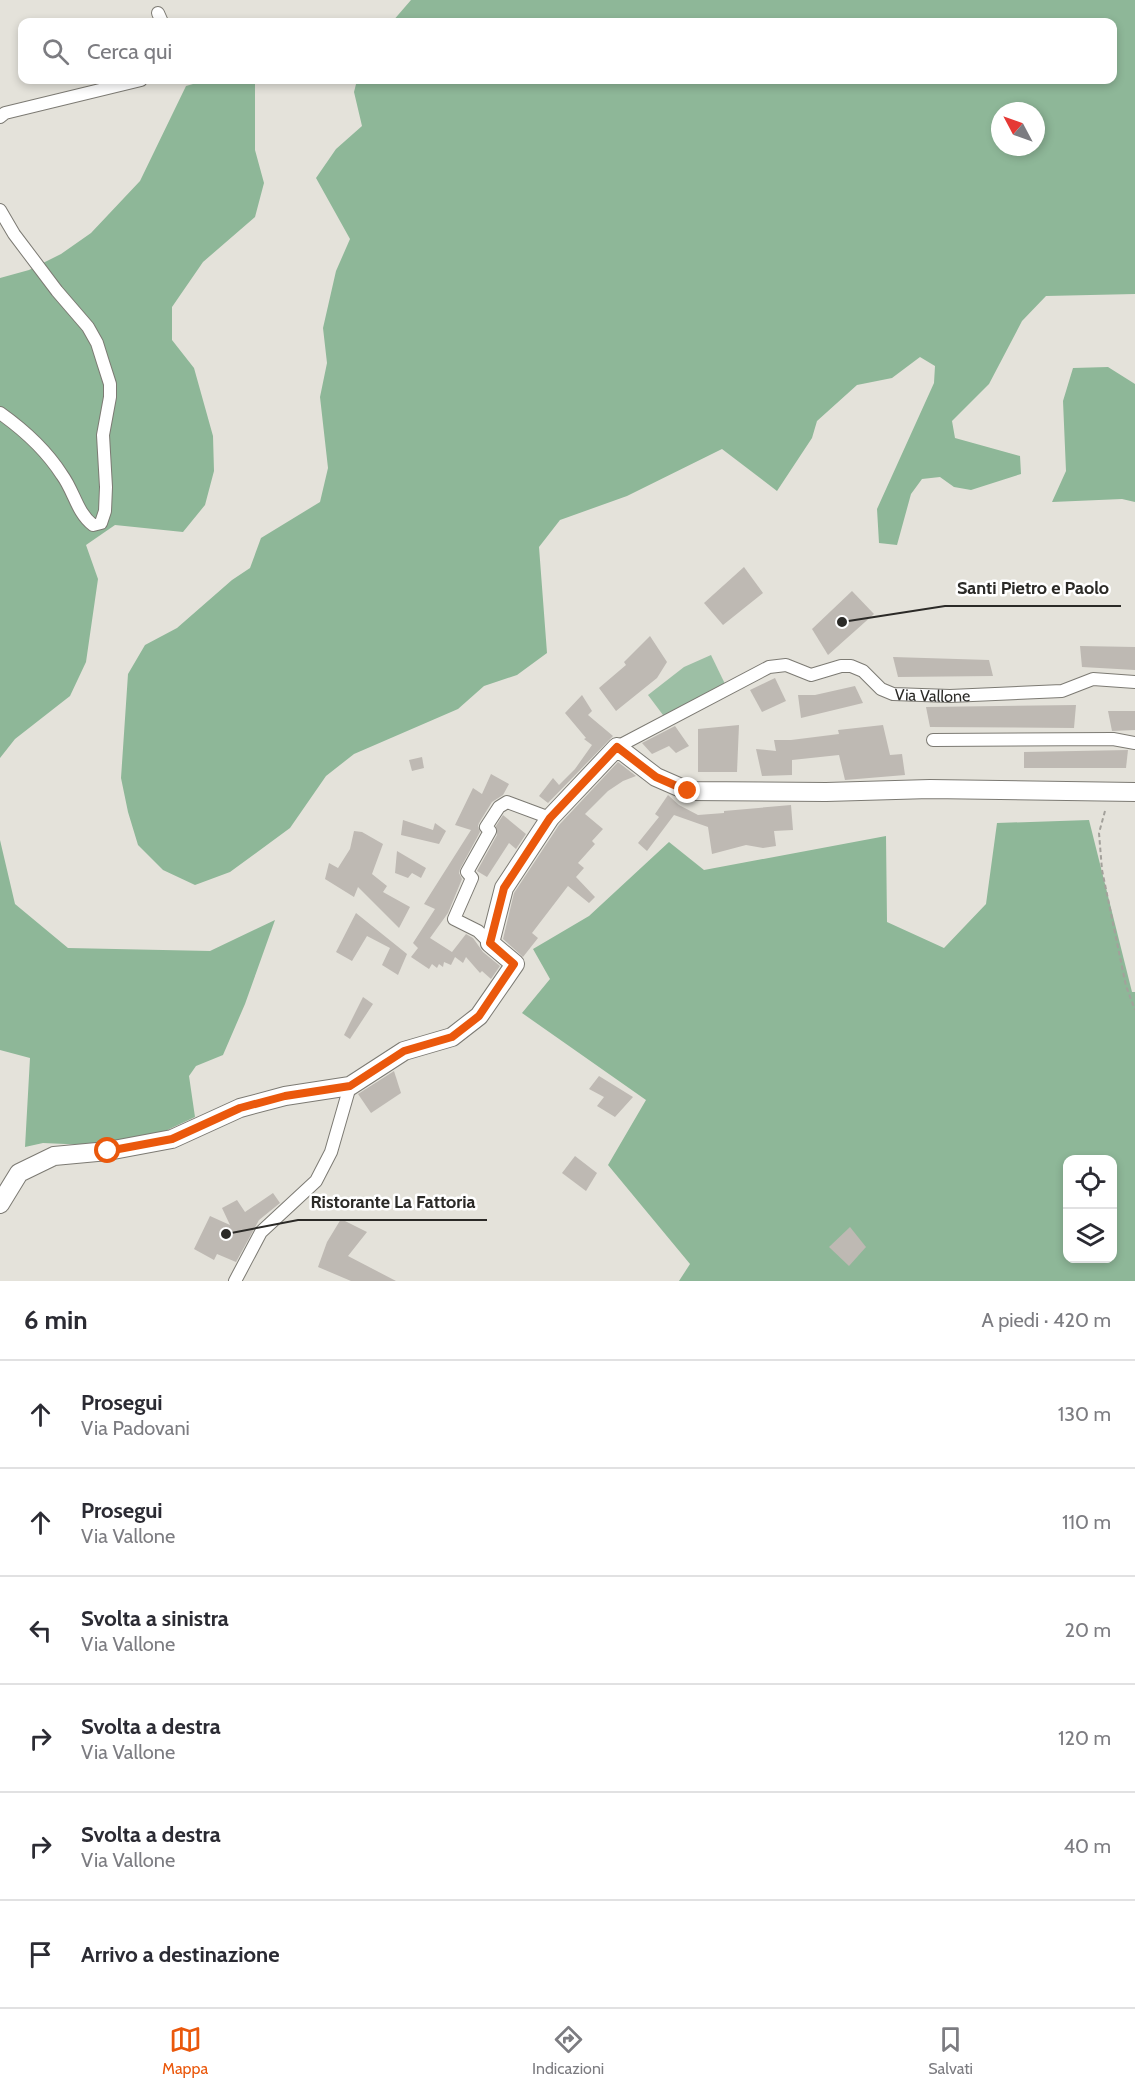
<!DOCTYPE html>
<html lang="it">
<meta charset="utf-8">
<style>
:root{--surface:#fff;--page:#f7f7f7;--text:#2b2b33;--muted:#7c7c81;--line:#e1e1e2;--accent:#ea580c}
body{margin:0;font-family:Cabin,sans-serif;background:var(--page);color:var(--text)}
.controls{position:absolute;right:18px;bottom:18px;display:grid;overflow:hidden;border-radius:12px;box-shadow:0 3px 9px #0003}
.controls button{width:54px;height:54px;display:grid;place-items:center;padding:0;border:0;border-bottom:2px solid var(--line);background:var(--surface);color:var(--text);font:30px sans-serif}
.compass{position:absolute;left:991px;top:102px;width:54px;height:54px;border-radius:50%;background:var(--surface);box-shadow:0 3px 9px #0003;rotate:311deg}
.stop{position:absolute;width:18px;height:18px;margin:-14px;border:4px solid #ea580c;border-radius:50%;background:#fff}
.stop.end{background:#ea580c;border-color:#fff;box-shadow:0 2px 6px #0008}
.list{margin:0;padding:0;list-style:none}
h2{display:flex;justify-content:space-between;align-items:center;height:78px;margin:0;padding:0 24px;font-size:26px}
h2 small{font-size:20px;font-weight:400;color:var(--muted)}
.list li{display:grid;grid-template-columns:39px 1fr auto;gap:18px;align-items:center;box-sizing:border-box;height:108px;padding:0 24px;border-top:2px solid var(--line)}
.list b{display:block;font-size:22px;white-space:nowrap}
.list p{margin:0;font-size:20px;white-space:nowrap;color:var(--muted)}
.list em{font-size:20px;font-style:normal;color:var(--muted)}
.icon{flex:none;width:33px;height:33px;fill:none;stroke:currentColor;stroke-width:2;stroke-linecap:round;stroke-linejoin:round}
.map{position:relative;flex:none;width:1135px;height:1281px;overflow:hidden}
.search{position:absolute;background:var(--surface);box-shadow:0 3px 9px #0003;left:18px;right:18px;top:18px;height:66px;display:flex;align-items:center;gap:15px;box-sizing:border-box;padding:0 21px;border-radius:12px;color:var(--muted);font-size:22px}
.sheet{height:726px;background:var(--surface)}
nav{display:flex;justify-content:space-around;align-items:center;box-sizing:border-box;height:84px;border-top:2px solid var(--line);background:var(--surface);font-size:16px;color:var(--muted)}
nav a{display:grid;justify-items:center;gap:3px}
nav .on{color:var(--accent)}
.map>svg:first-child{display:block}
.green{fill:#9dbfa5}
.forest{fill:#8eb798;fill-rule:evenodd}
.building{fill:#beb9b3}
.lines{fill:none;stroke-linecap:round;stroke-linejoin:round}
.street-casing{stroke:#7c7a73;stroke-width:14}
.secondary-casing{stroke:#7c7a73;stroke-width:20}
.path{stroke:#a3a19b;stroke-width:2;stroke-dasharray:4.5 3;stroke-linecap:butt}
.street{stroke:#fff;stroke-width:12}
.secondary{stroke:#fff;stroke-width:18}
.route{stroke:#ea580c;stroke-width:8}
.labels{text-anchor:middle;stroke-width:5;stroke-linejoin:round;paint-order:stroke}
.street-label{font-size:16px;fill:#2b2a27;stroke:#fff}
.leader{fill:none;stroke:#2b2a27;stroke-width:2}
.callout-dot{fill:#2b2a27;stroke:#fff;stroke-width:2}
.callout-label{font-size:18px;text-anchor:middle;font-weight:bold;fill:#2b2a27;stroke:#fff;stroke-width:5;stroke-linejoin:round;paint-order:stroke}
</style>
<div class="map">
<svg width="1135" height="1281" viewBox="0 0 1135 1281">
<rect width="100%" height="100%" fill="#e4e2da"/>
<!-- green -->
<path class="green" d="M711 655 726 686 666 719 648 695 684 667Z"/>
<!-- forest -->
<g class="forest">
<path d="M411 0H1135V294L1046 296 1022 321 989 384 952 421 955 438 1020 456 1021 474 971 490 954 487 940 477 922 479 911 494 897 545 879 543 877 509 934 383 935 366 920 357 892 378 857 385 817 421 812 438 777 491 722 449 627 496 560 520 539 547 547 653 517 675 484 686 458 709 354 754 326 776 290 828 230 872 195 885 163 870 138 845 128 812 121 778 128 674 145 645 177 628 232 580 250 568 261 538 320 502 328 468 320 397 327 363 323 328 336 271 350 239 316 178 336 149 362 126 354 92 357 80H1112V22H392ZM1000 111H1036V147H1000Z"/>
<path d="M207 80 255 81V150L264 183 255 217 203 262 172 307V340L194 368 213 436 214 471 205 505 183 532 115 525 86 545 98 579 86 662 70 696 15 739 0 758V278L29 270 61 254 91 233 140 181 186 86Z"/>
<path d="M1108 367 1135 384V502L1122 499 1052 502 1066 471 1063 401 1073 368Z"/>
<path d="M1089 820 1132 992H1135V1281H679L690 1264 608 1165 646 1100 522 1013 550 979 533 949 589 916 669 842 704 870 886 836 887 922 944 948 986 904 997 823ZM1068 1160H1112V1258H1068Z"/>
<path d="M0 840 15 904 68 948 210 951 275 920 245 1004 223 1055 196 1066 189 1076 195 1117 163 1132 88 1145 43 1143 25 1147 30 1058 0 1050Z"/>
</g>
<!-- building -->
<g class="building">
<path d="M744 567 763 593 723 625 704 603Z"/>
<path d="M852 591 874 614 828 655 812 629Z"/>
<path d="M650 636 667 662 657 678 616 711 599 688 626 665 624 662Z"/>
<path d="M1080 646 1135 647V670L1082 667Z"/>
<path d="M893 657 989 660 993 676 898 677Z"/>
<path d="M775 678 786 701 762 712 750 690Z"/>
<path d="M855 686 863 703 801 718 798 695H815Z"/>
<path d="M582 695 592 711 588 715 613 736 548 803 539 796 553 778 559 785 575 769 592 745 584 739 586 738 565 713Z"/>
<path d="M1076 705 1074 728 930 727 926 707Z"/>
<path d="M1108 711H1135V730L1112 731Z"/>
<path d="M739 725 737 772H698V729Z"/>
<path d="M883 725 890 755 902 754 905 775 845 780 839 755 792 760V775L762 776 756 749 776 751 774 740H791L839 734 838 730Z"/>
<path d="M675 726 689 746 676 753 669 746 652 754 642 743Z"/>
<path d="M1128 750 1126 768H1024V752Z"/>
<path d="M422 757 424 768 412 771 409 760Z"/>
<path d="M618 762 636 776 623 781 608 791 585 814 603 829 592 841 595 844 578 863 584 868 576 877 595 897 589 903 568 886 532 933 538 938 523 957 503 939 514 893 559 825Z"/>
<path d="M491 774 509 784 503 795 492 802 479 823 478 826 480 832 460 869 459 873 462 879 448 913 430 938 452 952 466 934 473 938 483 952 500 966 491 979 482 971 480 973 466 957 463 963 455 957 451 965 444 962 443 967 439 964 437 968 432 964 429 969 411 957 418 948 413 943 435 909 424 904 471 830 455 825 473 788 482 794Z"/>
<path d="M668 795 679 805 698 815 724 813V811L791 805 793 830 774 831 776 846 763 848 746 845 712 854 708 827 674 815 647 851 638 843 659 817 655 814Z"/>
<path d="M503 815 526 834 516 849 509 843 487 877 477 871 497 835 496 826Z"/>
<path d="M403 820 433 830 435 823 446 831 439 844 401 835Z"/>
<path d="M354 831 362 832 383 844 372 874 387 886 383 892 410 907 399 928 358 887 354 897 325 879 329 863 338 868 350 849Z"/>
<path d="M397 851 426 868 421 878 412 873 408 878 395 873Z"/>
<path d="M356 913 407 954 398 975 382 965 390 948 367 936 352 961 336 952Z"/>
<path d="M363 997 373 1004 350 1039 344 1035Z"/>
<path d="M394 1071 401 1093 371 1113 358 1094Z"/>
<path d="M599 1076 633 1097 615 1117 597 1106 604 1097 589 1089Z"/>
<path d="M575 1156 597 1173 586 1191 562 1173Z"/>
<path d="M273 1193 280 1203 259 1220 236 1262 217 1254 214 1260 194 1249 210 1216 230 1225 222 1208 237 1200 245 1212Z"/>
<path d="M341 1219 367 1232 348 1256 396 1281H351L318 1267 327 1242Z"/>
<path d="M850 1227 866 1247 849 1266 829 1247Z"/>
</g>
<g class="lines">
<defs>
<g id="street">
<path d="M158 13 162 22"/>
<path d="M0 117 5 113 141 80"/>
<path d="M0 210 14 234 57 291 88 327 97 343 102 359 110 384V397L103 435 106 487 105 511 101 523 93 525C77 513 74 491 62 475 46 450 24 430 0 413"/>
<path d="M933 740 1113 739 1135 743"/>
<path id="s1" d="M617 747 769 667 786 665 811 675 841 666H851L863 671 881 689 893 694 950 696 1062 691 1093 679 1135 682"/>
<path d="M490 943 478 931 454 919 472 878 467 872 490 831 486 827 499 807 507 802 550 818"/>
<path d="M235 1281 261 1232 316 1181 331 1152 350 1086"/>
</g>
<path id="secondary" d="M0 1204 19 1173 54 1156 108 1151 172 1139 240 1108 285 1096 350 1086 404 1051 452 1037 479 1016 515 964 490 943 504 888 550 818 617 747 656 777 688 791 826 792 930 789 1135 792"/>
</defs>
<!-- street casing -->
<use href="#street" class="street-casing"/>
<!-- secondary casing -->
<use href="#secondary" class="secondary-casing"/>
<!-- path -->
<path class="path" d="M1105 811 1099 833 1102 870 1126 986 1135 1010"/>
<!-- street -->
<use href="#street" class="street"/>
<!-- secondary -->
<use href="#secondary" class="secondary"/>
</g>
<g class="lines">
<!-- route -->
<path class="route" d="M108 1151 172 1139 240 1108 285 1096 350 1086 404 1051 452 1037 479 1016 514 964 490 943 504 888 550 818 617 747 656 777 688 791"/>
</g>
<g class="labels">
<!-- street labels -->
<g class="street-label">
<text dy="6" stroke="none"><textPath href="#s1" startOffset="348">Via Vallone</textPath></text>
</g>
</g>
<!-- callouts -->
<path class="leader" d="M842 622L945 606H1121M226 1234L298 1220H487"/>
<g class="callout-dot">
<circle cx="842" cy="622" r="6"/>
<circle cx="226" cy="1234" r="6"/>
</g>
<g class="callout-label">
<text x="1033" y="594">Santi Pietro e Paolo</text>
<text x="393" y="1208">Ristorante La Fattoria</text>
</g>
</svg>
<div class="controls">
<button><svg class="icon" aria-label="locate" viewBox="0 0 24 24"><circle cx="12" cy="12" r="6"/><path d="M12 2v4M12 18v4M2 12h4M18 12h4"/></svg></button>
<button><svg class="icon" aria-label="layers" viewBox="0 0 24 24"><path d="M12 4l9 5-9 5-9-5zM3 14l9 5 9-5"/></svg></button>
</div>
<svg class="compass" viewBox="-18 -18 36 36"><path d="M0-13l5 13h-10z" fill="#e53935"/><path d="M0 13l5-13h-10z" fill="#7c7c81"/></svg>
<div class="stop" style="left:108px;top:1151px"></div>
<div class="stop end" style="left:688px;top:791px"></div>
<div class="search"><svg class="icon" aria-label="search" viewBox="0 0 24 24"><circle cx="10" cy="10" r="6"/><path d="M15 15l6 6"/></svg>Cerca qui</div>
</div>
<section class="sheet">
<h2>6 min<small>A piedi · 420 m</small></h2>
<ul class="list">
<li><svg class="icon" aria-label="ahead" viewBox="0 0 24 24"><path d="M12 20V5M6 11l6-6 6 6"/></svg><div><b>Prosegui</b><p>Via Padovani</p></div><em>130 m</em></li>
<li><svg class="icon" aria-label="ahead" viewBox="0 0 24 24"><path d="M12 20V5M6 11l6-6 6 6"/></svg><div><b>Prosegui</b><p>Via Vallone</p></div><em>110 m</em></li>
<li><svg class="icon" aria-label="left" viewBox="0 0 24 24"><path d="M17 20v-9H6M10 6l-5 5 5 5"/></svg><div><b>Svolta a sinistra</b><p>Via Vallone</p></div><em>20 m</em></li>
<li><svg class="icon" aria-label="right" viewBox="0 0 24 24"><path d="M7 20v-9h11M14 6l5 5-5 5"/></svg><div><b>Svolta a destra</b><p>Via Vallone</p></div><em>120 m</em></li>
<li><svg class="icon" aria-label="right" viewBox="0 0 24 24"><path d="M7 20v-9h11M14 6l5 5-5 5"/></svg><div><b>Svolta a destra</b><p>Via Vallone</p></div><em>40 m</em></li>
<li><svg class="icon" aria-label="arrive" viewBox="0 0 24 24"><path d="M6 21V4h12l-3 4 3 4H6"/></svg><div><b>Arrivo a destinazione</b></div></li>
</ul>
</section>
<nav>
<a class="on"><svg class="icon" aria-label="map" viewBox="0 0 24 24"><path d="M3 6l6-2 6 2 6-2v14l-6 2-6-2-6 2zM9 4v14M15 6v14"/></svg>Mappa</a>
<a><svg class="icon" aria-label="directions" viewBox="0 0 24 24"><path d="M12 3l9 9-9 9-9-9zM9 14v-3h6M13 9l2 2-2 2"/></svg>Indicazioni</a>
<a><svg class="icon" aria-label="saved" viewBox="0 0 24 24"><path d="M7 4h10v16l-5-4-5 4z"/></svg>Salvati</a>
</nav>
